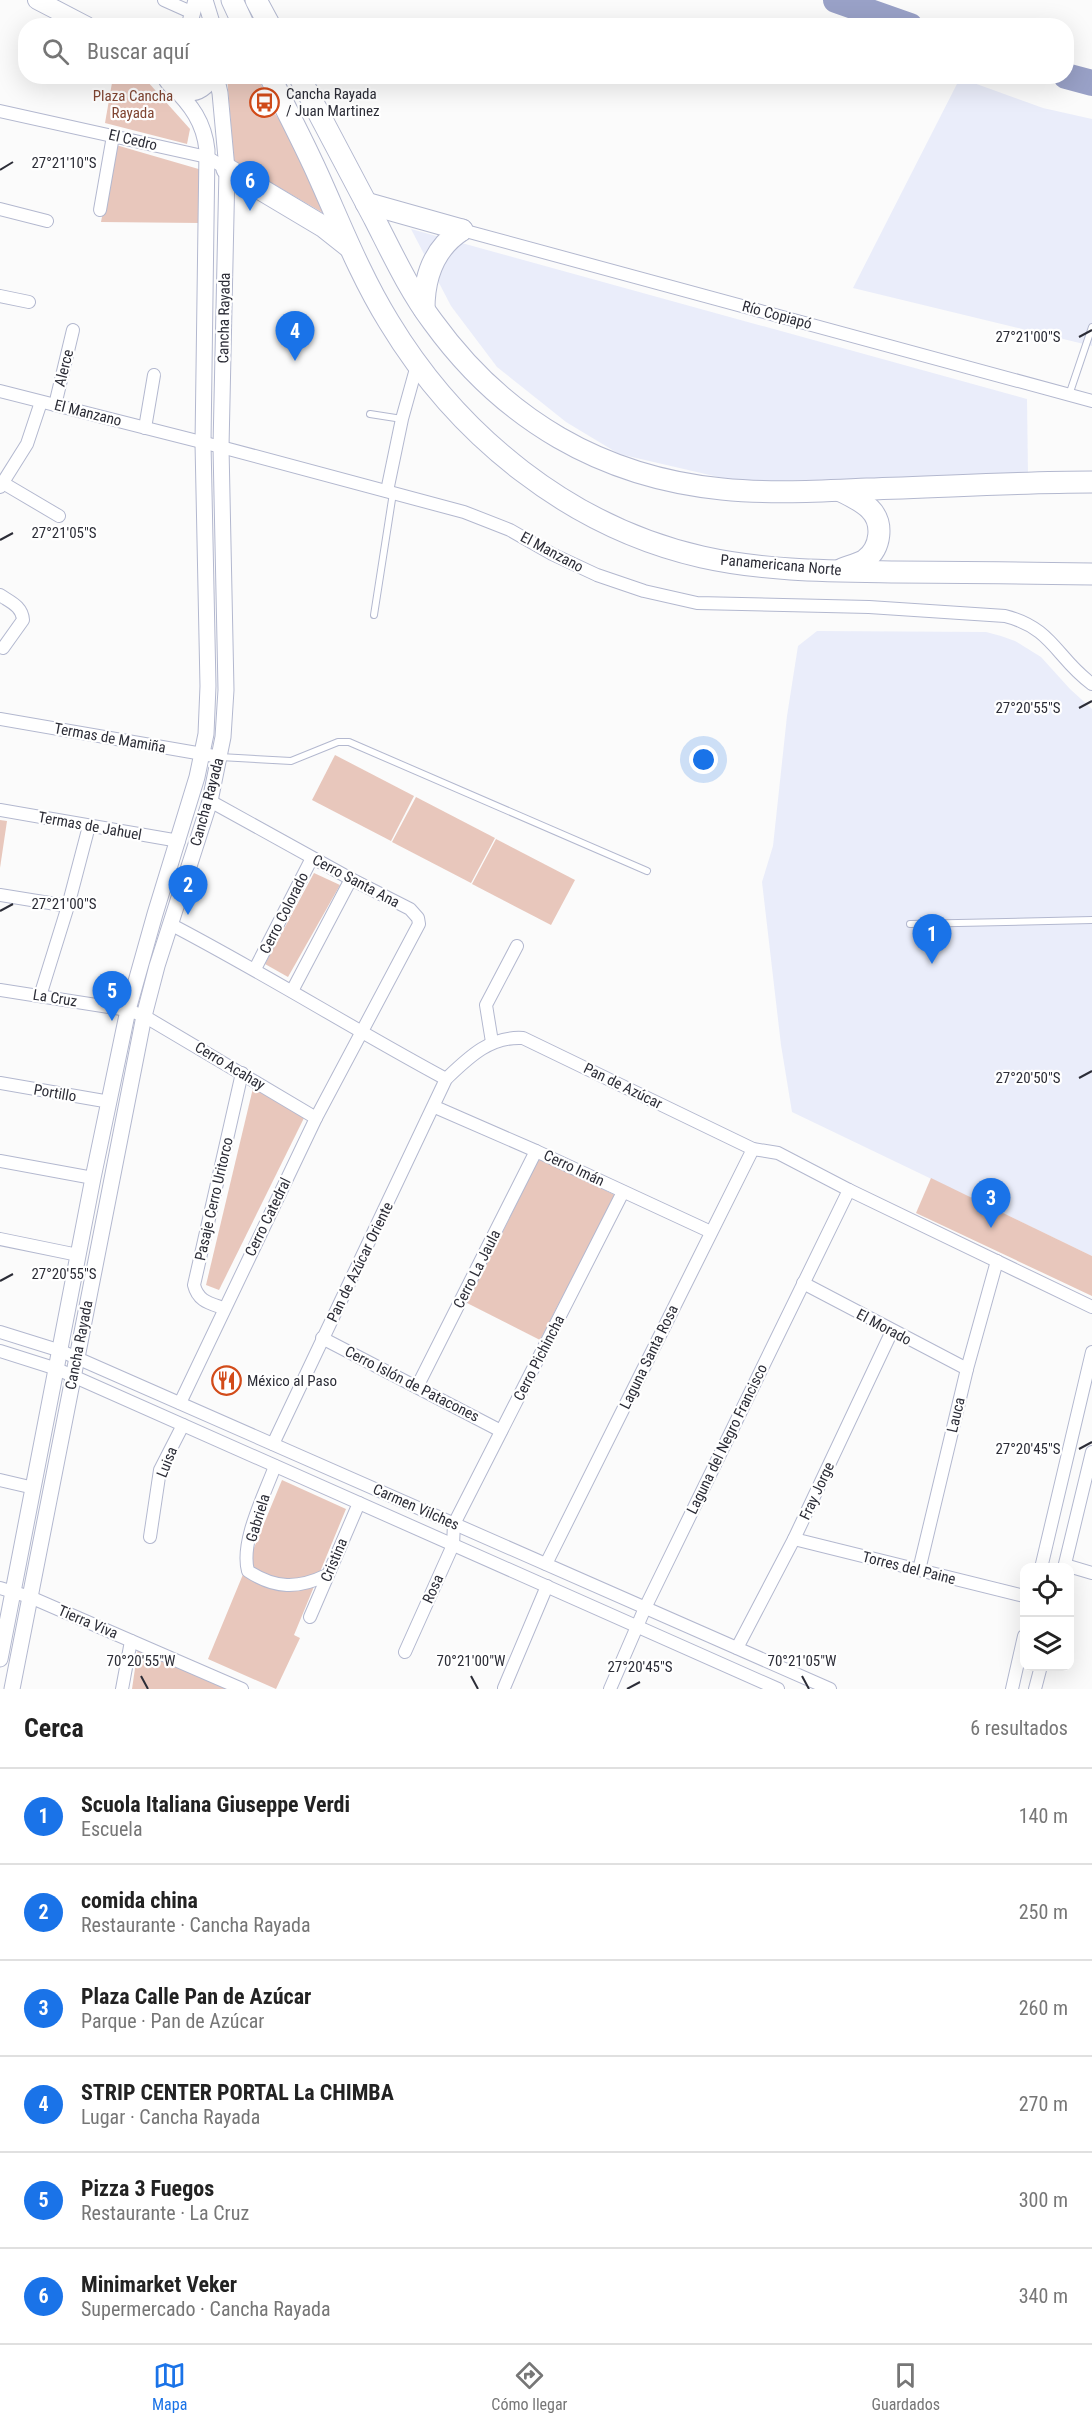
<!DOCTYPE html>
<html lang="es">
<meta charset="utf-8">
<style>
:root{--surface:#fff;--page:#f6f6f6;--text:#222;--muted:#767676;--line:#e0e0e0;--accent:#1a73e8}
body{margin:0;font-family:"Roboto Condensed",sans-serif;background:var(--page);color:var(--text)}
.controls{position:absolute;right:18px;bottom:18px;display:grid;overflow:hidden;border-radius:12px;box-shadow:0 6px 24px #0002}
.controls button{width:54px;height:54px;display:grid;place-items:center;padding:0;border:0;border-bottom:2px solid var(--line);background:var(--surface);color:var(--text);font:30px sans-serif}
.you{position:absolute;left:704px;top:760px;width:21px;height:21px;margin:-15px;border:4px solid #fff;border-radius:50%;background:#1a73e8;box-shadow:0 0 0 9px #1a73e833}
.badge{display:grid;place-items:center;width:39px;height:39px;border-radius:50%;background:var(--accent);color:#fff;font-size:20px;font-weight:700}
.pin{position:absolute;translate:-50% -50px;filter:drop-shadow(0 2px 3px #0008)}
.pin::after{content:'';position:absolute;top:32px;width:21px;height:18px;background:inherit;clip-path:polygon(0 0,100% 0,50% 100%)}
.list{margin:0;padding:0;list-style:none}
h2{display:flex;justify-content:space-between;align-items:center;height:78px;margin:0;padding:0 24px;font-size:26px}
h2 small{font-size:20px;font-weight:400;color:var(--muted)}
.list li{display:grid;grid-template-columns:39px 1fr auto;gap:18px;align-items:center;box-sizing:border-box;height:96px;padding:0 24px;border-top:2px solid var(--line)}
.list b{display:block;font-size:22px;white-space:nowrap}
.list p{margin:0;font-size:20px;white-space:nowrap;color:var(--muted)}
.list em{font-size:20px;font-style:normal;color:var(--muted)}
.icon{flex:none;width:33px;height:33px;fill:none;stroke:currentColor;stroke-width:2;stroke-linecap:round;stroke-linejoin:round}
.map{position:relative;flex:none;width:1092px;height:1689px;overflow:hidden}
.search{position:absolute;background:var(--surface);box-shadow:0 6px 24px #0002;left:18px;right:18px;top:18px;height:66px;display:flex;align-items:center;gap:15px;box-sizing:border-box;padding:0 21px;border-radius:24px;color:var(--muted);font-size:22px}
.sheet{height:654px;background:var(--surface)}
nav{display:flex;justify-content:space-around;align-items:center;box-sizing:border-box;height:84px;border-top:2px solid var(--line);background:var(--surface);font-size:16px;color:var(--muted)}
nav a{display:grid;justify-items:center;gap:3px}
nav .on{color:var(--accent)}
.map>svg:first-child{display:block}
.built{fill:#eaedfa}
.green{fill:#e8c7bc}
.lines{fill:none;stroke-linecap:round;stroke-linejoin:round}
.river{stroke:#99a1c7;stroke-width:26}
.service-casing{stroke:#b3b8cf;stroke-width:8}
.minor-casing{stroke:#b3b8cf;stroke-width:14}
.tertiary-casing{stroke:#b3b8cf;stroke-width:17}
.secondary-casing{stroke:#b3b8cf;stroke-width:20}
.trunk-casing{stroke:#b3b8cf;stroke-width:23}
.service{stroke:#fff;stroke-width:6}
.minor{stroke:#fff;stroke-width:12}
.tertiary{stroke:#fff;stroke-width:15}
.secondary{stroke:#fff;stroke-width:18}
.trunk{stroke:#fff;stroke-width:21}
.ticks{fill:none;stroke:#2c2d37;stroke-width:2}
.labels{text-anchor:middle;stroke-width:4.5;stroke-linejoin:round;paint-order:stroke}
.poi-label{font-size:15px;fill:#2c2d37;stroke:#fff;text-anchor:start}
.park-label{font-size:15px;fill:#804532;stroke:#fff}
.street-label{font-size:15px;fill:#2c2d37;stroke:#fff}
.ticks-label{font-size:15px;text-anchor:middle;fill:#2c2d37;stroke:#fff;stroke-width:4.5;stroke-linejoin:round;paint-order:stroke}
</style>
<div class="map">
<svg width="1092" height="1689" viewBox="0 0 1092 1689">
<rect width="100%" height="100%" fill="#fbfbfb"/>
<!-- built -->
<g class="built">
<path d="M960 78 1043 108 1092 119V346L853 288Z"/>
<path d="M411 229 1027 399 1028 474 740 482 619 454 566 422 497 367 451 306Z"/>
<path d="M817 631 986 632 1001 636 1015 641 1041 657 1070 689 1092 709V1256L792 1112 781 1045 762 882 773 846 787 716 798 646Z"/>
</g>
<!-- green -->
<g class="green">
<path d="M113 77H140L147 81 190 129 187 144 105 123Z"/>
<path d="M227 77H259L267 103 295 141 330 217 234 161Z"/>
<path d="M116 145 202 170 200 223 101 222Z"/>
<path d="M335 755 414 796 391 841 312 800Z"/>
<path d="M416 797 495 838 471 883 392 842Z"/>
<path d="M0 820 7 821 0 868Z"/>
<path d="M496 839 575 880 551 925 472 884Z"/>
<path d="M314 873 340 885 288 977 265 964Z"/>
<path d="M253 1088 304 1118 219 1290 206 1285Z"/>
<path d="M539 1159 615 1195 540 1340 467 1303Z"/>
<path d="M931 1178 1092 1256V1296L916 1213Z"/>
<path d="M282 1480 346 1509 294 1635 300 1638 276 1689 208 1659Z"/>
<path d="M138 1648 229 1689H132Z"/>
</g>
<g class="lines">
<!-- river -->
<g class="river">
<path d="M836 0 910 26"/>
<path d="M1066 76 1092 83"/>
</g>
<defs>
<g id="service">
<path d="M1069 395 1092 327"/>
<path d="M370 414 402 419"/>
<path d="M374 615 393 493"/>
<path d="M220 757 291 761 338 742H349L647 871"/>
<path d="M910 924 1092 920"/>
</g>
<g id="minor">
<path d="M164 0 193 13"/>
<path d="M0 111 207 157 227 169"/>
<path d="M0 209 47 221"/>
<path d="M100 210 113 136"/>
<path d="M462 230 1092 401"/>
<path d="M0 296 29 302"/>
<path d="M0 391 221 447 464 512 510 530 552 554 597 575 644 591 697 603 869 607 1005 616C1053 628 1057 659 1092 684"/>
<path d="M55 405 73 330"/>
<path d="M145 428 154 375"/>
<path d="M3 483 59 516"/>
<path d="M0 487 27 444 41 402"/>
<path d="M387 491 402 419 417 365"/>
<path d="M0 595C10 602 22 606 23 620L3 648"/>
<path d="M0 719 220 757"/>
<path d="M0 810 179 841"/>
<path d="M0 895 68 906"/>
<path d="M170 924C264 973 353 1029 446 1079"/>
<path d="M255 969 312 858"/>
<path d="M0 990 128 1010 144 1016 316 1118"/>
<path d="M292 991 351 879"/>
<path d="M40 996 68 906 89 826"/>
<path d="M492 1042 486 1005 517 946"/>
<path d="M0 1083 110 1102"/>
<path d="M435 1107 536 1151 711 1232"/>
<path d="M0 1161 93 1178"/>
<path d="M0 1239 78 1255"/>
<path d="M803 1283 967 1369"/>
<path d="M223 1308C209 1303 198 1301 194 1285L242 1073"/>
<path d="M0 1332 61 1351 830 1689"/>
<path d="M322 1338 501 1431"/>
<path d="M0 1351 57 1369 778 1689"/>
<path d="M417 1387 536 1151"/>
<path d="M180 1403 316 1118 419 924 418 918 410 909 351 879 210 801"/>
<path d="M273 1444 446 1079C469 1057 490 1036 523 1038L753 1149 778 1153 849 1190 1092 1307"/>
<path d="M275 1466C265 1494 240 1541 248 1571 275 1589 298 1589 327 1575"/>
<path d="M0 1480 34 1488"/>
<path d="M150 1537 160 1470 183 1425"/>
<path d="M794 1539 1024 1596"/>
<path d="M546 1564 753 1149"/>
<path d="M1065 1565 1092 1573"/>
<path d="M1041 1568 1092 1352"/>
<path d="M1064 1568 1092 1452"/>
<path d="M919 1570 967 1369 997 1261"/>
<path d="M0 1588 30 1597 242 1689"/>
<path d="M310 1617 359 1503"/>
<path d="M737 1648 794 1539 892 1331"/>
<path d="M405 1652 453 1545 454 1524 623 1192"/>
<path d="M504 1688 547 1586"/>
<path d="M122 1689 131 1641"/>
<path d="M610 1689 645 1608 849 1190"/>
<path d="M1012 1689 1024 1636"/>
<path d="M1035 1689 1041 1666"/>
</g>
<g id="tertiary">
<path d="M205 0 213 26"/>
<path d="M189 26 196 0"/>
<path d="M0 1659 93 1178 128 1010 155 914 197 777 206 734 208 686 203 443 207 150C204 122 191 105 172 86"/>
<path d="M12 1689 144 1016 157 966 210 801 223 737 226 690 221 447 227 169 220 93 216 76"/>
</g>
<g id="secondary">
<path d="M37 0 87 26"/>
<path d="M166 76C175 97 202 97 211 76"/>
</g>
<g id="trunk">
<path d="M232 0 244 26"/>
<path d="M256 0 270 26"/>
<path d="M270 76C286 110 304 143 319 177 341 226 361 277 389 322 458 436 570 527 702 557 764 571 830 571 894 572 960 572 1026 573 1092 574"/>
<path d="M299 76C324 124 349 171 374 218 392 253 409 290 433 322 504 420 602 477 722 489 770 494 819 491 867 489 942 487 1017 482 1092 482"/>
<path d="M227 169 324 227 348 246"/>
<path d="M366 203 462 230"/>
<path d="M424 309C424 276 434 248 462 230"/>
<path d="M841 491C851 496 862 501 870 509 884 523 881 548 865 560 858 564 850 566 842 569"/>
</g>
</defs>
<!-- service casing -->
<use href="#service" class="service-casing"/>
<!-- minor casing -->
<use href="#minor" class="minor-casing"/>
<!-- tertiary casing -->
<use href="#tertiary" class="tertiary-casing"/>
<!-- secondary casing -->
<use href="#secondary" class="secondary-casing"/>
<!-- trunk casing -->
<use href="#trunk" class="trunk-casing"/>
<!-- service -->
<use href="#service" class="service"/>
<!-- minor -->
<use href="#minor" class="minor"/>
<!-- tertiary -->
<use href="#tertiary" class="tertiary"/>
<!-- secondary -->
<use href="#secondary" class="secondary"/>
<!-- trunk -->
<use href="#trunk" class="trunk"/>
</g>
<!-- ticks -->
<path class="ticks" d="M0 170 13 162M1079 337 1092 330M0 540 13 533M1079 708 1092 701M0 911 13 904M1079 1078 1092 1071M0 1281 13 1274M1079 1449 1092 1442M141 1676 148 1689M471 1676 478 1689M802 1676 809 1689M627 1689 640 1682"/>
<!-- icons -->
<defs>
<symbol id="bus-ring" viewBox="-11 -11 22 22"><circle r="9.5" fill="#fff" stroke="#d24b19" stroke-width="1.5"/><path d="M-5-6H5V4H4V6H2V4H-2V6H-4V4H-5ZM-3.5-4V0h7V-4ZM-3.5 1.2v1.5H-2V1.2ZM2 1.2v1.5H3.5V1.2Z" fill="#d24b19"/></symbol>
<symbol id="restaurant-ring" viewBox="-11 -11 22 22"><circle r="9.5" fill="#fff" stroke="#d24b19" stroke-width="1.5"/><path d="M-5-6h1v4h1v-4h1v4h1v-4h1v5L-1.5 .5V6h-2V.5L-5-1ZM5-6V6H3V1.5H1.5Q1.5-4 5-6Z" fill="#d24b19"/></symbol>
</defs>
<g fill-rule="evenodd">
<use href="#bus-ring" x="248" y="86" width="33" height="33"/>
<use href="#restaurant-ring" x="210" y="1364" width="33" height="33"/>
</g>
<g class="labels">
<!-- poi labels -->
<g class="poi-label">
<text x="286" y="99">Cancha Rayada<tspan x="286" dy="17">/ Juan Martinez</tspan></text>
<text x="247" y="1386">México al Paso</text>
</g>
<!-- park labels -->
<g class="park-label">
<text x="133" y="101">Plaza Cancha<tspan x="133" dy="17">Rayada</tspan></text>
</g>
<!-- street labels -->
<g class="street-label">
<text transform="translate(133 140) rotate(13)" y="5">El Cedro</text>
<text transform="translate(777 315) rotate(15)" y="5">Río Copiapó</text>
<text transform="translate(224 318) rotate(-89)" y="5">Cancha Rayada</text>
<text transform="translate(64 368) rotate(-76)" y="5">Alerce</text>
<text transform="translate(88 413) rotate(14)" y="5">El Manzano</text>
<text transform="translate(552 552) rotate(28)" y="5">El Manzano</text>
<text transform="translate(781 565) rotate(5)" y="5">Panamericana Norte</text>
<text transform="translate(110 738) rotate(10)" y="5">Termas de Mamiña</text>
<text transform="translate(207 802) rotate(-75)" y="5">Cancha Rayada</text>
<text transform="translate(90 826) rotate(10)" y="5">Termas de Jahuel</text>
<text transform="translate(356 881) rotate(28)" y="5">Cerro Santa Ana</text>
<text transform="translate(284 913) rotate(-63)" y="5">Cerro Colorado</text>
<text transform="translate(55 998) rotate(9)" y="5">La Cruz</text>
<text transform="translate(230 1066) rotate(31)" y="5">Cerro Acahay</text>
<text transform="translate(623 1086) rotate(26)" y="5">Pan de Azúcar</text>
<text transform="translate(55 1093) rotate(10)" y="5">Portillo</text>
<text transform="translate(574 1168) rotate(25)" y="5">Cerro Imán</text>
<text transform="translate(214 1199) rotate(-77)" y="5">Pasaje Cerro Uritorco</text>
<text transform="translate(268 1217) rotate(-64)" y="5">Cerro Catedral</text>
<text transform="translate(360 1262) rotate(-64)" y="5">Pan de Azúcar Oriente</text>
<text transform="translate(477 1269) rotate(-63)" y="5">Cerro La Jaula</text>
<text transform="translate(884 1327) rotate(28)" y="5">El Morado</text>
<text transform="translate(79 1345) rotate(-79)" y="5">Cancha Rayada</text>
<text transform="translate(649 1357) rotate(-64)" y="5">Laguna Santa Rosa</text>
<text transform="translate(539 1358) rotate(-63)" y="5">Cerro Pichincha</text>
<text transform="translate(412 1384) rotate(27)" y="5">Cerro Islón de Patacones</text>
<text transform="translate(956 1415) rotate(-77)" y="5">Lauca</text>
<text transform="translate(727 1439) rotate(-64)" y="5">Laguna del Negro Francisco</text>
<text transform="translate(167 1462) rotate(-68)" y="5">Luisa</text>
<text transform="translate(817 1491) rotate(-65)" y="5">Fray Jorge</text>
<text transform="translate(416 1507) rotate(24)" y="5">Carmen Vilches</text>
<text transform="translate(258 1518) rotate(-73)" y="5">Gabriela</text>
<text transform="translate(334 1560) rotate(-67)" y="5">Cristina</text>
<text transform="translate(909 1568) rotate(14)" y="5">Torres del Paine</text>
<text transform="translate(433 1589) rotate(-66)" y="5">Rosa</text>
<text transform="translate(88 1622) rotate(23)" y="5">Tierra Viva</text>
</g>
</g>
<g class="ticks-label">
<text x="64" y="168">27°21'10"S</text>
<text x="1028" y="342">27°21'00"S</text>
<text x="64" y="538">27°21'05"S</text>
<text x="1028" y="713">27°20'55"S</text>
<text x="64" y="909">27°21'00"S</text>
<text x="1028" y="1083">27°20'50"S</text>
<text x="64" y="1279">27°20'55"S</text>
<text x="1028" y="1454">27°20'45"S</text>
<text x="141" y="1666">70°20'55"W</text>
<text x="471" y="1666">70°21'00"W</text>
<text x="802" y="1666">70°21'05"W</text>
<text x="640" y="1672">27°20'45"S</text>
</g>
</svg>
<div class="controls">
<button><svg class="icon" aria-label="locate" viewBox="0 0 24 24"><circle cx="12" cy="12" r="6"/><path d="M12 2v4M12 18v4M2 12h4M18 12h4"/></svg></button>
<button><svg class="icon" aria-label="layers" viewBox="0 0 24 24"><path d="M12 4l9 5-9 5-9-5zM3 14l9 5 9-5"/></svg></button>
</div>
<div class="you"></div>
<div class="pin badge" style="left:932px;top:964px">1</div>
<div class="pin badge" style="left:188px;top:915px">2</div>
<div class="pin badge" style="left:991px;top:1228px">3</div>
<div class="pin badge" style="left:295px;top:361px">4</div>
<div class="pin badge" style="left:112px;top:1021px">5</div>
<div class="pin badge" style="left:250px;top:211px">6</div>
<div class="search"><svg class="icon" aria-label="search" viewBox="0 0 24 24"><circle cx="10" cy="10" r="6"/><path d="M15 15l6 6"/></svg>Buscar aquí</div>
</div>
<section class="sheet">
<h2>Cerca<small>6 resultados</small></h2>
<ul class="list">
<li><span class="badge">1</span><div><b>Scuola Italiana Giuseppe Verdi</b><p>Escuela</p></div><em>140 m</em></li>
<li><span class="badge">2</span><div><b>comida china</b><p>Restaurante · Cancha Rayada</p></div><em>250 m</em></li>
<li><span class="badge">3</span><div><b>Plaza Calle Pan de Azúcar</b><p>Parque · Pan de Azúcar</p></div><em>260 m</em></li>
<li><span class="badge">4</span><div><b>STRIP CENTER PORTAL La CHIMBA</b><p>Lugar · Cancha Rayada</p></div><em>270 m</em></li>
<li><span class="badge">5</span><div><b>Pizza 3 Fuegos</b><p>Restaurante · La Cruz</p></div><em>300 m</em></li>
<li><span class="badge">6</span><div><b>Minimarket Veker</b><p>Supermercado · Cancha Rayada</p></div><em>340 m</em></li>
</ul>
</section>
<nav>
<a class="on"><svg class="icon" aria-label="map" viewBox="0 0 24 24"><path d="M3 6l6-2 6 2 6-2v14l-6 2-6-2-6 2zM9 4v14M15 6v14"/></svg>Mapa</a>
<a><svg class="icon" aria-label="directions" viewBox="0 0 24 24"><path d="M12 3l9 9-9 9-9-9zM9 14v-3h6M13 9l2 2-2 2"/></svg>Cómo llegar</a>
<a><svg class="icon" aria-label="saved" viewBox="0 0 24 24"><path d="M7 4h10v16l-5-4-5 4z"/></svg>Guardados</a>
</nav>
